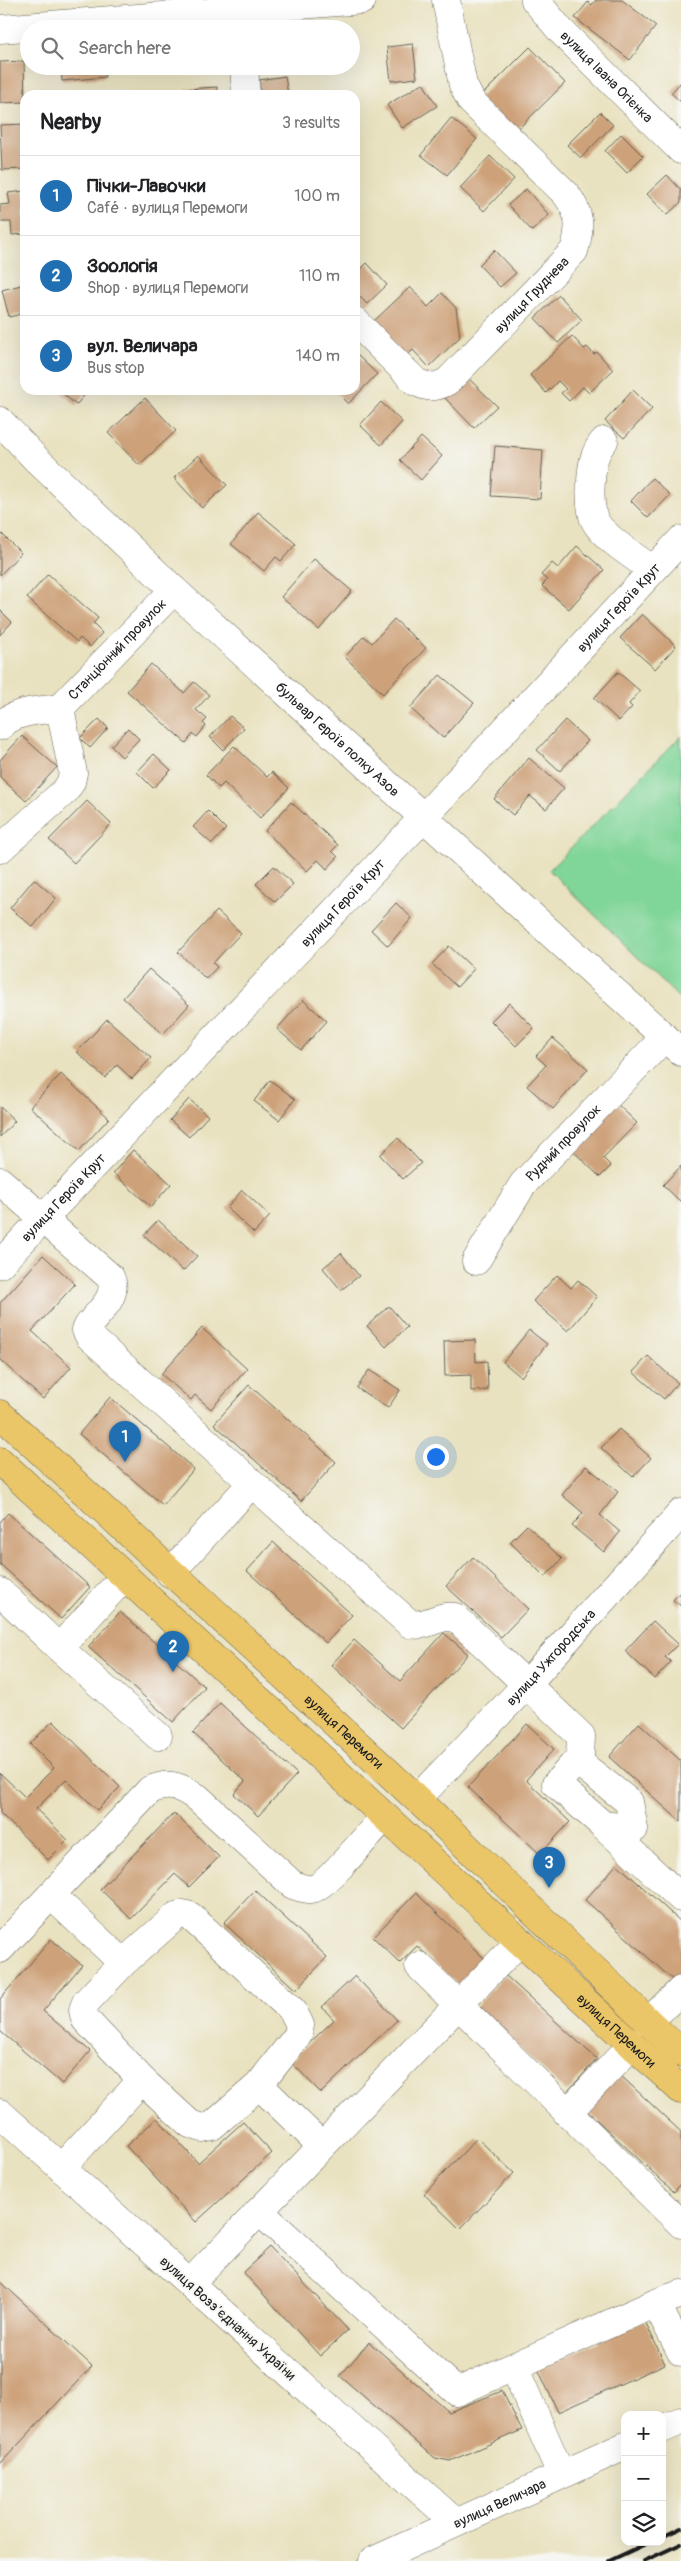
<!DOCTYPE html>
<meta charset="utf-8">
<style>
:root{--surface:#fff;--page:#f6f6f6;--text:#202124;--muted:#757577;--line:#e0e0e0;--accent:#1f6fb2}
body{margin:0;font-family:Pangolin,sans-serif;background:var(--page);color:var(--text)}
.controls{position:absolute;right:15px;bottom:15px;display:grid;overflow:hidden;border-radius:10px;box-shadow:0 5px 20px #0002}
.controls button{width:45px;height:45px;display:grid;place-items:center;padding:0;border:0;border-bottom:1px solid var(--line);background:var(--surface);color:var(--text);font:25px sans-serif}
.you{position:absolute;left:435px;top:1456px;width:18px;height:18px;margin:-12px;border:4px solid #fff;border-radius:50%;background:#1a73e8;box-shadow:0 0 0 8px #1a73e833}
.badge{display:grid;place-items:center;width:32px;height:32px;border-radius:50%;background:var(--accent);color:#fff;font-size:16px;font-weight:700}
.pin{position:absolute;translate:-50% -41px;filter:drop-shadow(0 1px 2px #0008)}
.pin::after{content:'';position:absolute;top:26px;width:18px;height:15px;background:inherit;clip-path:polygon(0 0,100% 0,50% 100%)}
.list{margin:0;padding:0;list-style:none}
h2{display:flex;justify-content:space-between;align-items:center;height:65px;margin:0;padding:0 20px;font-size:21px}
h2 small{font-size:16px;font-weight:400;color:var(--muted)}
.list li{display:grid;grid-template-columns:32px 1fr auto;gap:15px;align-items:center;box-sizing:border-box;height:80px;padding:0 20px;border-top:1px solid var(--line)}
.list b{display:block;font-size:19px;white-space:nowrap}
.list p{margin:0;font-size:16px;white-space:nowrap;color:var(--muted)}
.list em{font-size:16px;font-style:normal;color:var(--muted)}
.icon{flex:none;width:28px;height:28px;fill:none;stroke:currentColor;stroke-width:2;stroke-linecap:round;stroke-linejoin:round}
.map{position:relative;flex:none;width:681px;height:2561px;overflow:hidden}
.search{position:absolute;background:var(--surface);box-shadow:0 5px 20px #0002;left:20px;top:20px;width:340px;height:55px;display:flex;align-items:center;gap:12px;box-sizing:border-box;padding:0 18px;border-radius:28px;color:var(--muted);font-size:19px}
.panel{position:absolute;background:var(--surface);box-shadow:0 5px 20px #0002;left:20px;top:90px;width:340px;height:305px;border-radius:15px}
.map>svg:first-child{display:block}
.green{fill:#80d598;stroke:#4e785a}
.building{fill:#cda179}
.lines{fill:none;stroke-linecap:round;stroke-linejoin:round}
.minor-casing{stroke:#646155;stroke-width:29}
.major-casing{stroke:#646155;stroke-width:29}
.minor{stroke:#fff;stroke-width:28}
.major{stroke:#ebc669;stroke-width:28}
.rail{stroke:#1c1c1c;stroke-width:4}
.labels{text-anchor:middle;stroke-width:4;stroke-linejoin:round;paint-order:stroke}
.street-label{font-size:14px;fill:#1c1c1c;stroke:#f6f6f2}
</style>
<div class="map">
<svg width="681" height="2561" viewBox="0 0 681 2561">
<rect width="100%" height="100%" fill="#f6f6f2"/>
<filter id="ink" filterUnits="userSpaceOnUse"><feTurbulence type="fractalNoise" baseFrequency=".02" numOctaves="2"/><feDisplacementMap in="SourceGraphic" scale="10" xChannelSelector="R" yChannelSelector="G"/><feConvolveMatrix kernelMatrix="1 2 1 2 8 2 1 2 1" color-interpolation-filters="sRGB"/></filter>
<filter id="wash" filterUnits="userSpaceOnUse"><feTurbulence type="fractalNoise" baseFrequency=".0096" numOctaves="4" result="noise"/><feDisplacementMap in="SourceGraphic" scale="20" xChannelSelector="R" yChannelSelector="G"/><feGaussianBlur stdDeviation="1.12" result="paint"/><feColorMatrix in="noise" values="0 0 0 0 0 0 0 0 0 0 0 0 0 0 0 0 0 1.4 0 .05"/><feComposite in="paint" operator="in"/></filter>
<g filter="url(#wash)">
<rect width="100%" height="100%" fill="#e9e2c0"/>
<!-- green -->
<path class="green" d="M681 736V1000L549 870Z"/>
<g id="blocks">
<!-- building -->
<g class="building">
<path d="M596 0H622L656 26 630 60 575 18 588 2 592 5Z"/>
<path d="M413 44 417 78 391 81 387 47Z"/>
<path d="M530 47 565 83 514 133 479 98Z"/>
<path d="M24 61 25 102 0 103V62Z"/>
<path d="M61 66H104L105 77 62 81Z"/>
<path d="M178 66H199V68L179 70Z"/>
<path d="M285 76 288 95H261L259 80Z"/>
<path d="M681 82V102L671 93Z"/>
<path d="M423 83 437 106 402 128 387 105Z"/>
<path d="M217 87 218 95H187L186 89Z"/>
<path d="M600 112 613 125 581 158 567 145Z"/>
<path d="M451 118 477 139 447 175 421 155Z"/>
<path d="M25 124V169L2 170 0 125Z"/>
<path d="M621 134 643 156 627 173 605 151Z"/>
<path d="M490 156 514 179 484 211 460 188Z"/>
<path d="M667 175 681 190V202L667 215 647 194Z"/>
<path d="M526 189 549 215 532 231 508 205Z"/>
<path d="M25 191V234L12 235 11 222H0V205L10 204 8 193Z"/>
<path d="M494 250 516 273 500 287 479 265Z"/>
<path d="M367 263 387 285 367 304 355 292V275Z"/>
<path d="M25 284V313L9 317 2 290Z"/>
<path d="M410 287 428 307 442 293 456 308 460 337 429 367 413 350 405 357 373 322Z"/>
<path d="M559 295 582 320 558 343 535 318Z"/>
<path d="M572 336 584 349 587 347 594 354 597 352 613 370 589 393 583 387 569 401 561 393 566 389 558 381 546 393 530 375Z"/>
<path d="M355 353 377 374 348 404 334 390H355Z"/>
<path d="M467 377 497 406 474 428 445 398Z"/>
<path d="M59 390H89L76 405Z"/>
<path d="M633 390 652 409 624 438 605 421Z"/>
<path d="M145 398 176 431 139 465 108 433Z"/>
<path d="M381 402 402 422 381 445 360 425Z"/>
<path d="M421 437 442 456 421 480 400 460Z"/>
<path d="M495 446 543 450 540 499 491 496Z"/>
<path d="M198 455 227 485 202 508 174 478Z"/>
<path d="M652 478 670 495 648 518 631 501Z"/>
<path d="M258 512 296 544 281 561 276 557 264 571 231 544Z"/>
<path d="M0 532 21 553 0 575Z"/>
<path d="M577 546 604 570 569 609 542 586 547 580 541 575 552 563 558 568Z"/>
<path d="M314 559 352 591 319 630 281 597Z"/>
<path d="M48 574 98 618 93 624 102 633 90 647 80 638 77 642 27 598Z"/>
<path d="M0 610 12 622 0 635Z"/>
<path d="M642 614 676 646 655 669 620 638Z"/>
<path d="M394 619 426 648 383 694 345 657 364 636 372 643Z"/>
<path d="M151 664 184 693 194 682 209 695 196 710 207 719 203 723 206 726 197 737 193 734 186 743 127 691Z"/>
<path d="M618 672 640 691 629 704 632 707 619 721 594 698Z"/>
<path d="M440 675 474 703 443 738 410 708Z"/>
<path d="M230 716 244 728 223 750 210 737Z"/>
<path d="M99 719 108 728 90 748 80 738Z"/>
<path d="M565 720 588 741 560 771 537 750Z"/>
<path d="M128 728 139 739 122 757 111 746Z"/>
<path d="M22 736 57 767 26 801 0 777V760Z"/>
<path d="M234 746 267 777 272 772 289 788 260 818 224 783 219 788 206 775Z"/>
<path d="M154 754 171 770 153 788 137 772Z"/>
<path d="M529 758 564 788 546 809 530 796 513 815 494 799Z"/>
<path d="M87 801 111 824 74 863 49 840Z"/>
<path d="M291 802 338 845 332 851 338 857 327 869 318 860 307 871 265 831Z"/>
<path d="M208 811 226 829 212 844 193 827Z"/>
<path d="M274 866 293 884 275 902 256 884Z"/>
<path d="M34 879 56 898 33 927 10 908Z"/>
<path d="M396 903 412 918 388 946 371 930Z"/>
<path d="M217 911 241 933 213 963 217 967 206 979 178 952Z"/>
<path d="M449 946 474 969 457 987 432 964Z"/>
<path d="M149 969 189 1005 163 1034 123 998Z"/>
<path d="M303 1000 327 1021 301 1050 277 1029Z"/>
<path d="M509 1003 534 1028 516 1046 491 1021Z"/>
<path d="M107 1019 151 1058 132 1079 117 1065 105 1078 77 1052Z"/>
<path d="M553 1038 588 1069 553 1109 527 1086 546 1065 536 1056Z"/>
<path d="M61 1074 109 1118 79 1151 30 1107Z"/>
<path d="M270 1080 295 1099 279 1120 254 1101Z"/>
<path d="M189 1099 208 1116 189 1137 170 1120Z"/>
<path d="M614 1101 637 1123 603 1158 611 1166 600 1177 569 1147Z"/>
<path d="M0 1107 15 1121 0 1137Z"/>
<path d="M398 1138 421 1163 403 1179 380 1155Z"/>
<path d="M133 1150 171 1184 151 1207 113 1173Z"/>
<path d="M681 1166V1202L663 1185Z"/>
<path d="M242 1190 270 1216 254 1233 227 1208Z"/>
<path d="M158 1220 197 1256 183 1271 144 1235Z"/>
<path d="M341 1253 359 1276 341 1290 323 1268Z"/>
<path d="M43 1255 75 1284 32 1331 71 1367 43 1399 0 1360V1303Z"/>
<path d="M557 1275 571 1288 578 1280 597 1297 568 1331 533 1301Z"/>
<path d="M389 1306 407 1327 386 1347 367 1326Z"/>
<path d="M202 1328 247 1369 211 1409 195 1395 191 1400 161 1374Z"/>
<path d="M529 1330 547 1344 521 1377 503 1362Z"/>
<path d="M475 1340 476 1362 487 1361 488 1390 471 1391V1375L445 1376 444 1341Z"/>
<path d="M648 1356 678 1383 664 1399 633 1372Z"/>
<path d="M369 1370 400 1390 388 1408 357 1388Z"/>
<path d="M249 1385 336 1462 301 1501 214 1424Z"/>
<path d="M110 1397 194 1469 163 1505 79 1434Z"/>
<path d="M619 1429 651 1458 633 1477 601 1448Z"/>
<path d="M586 1466 618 1492 600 1515 620 1532 604 1552 572 1526 583 1513 562 1495Z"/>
<path d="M8 1513 90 1587 61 1619 0 1564V1522Z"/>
<path d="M527 1525 562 1559 545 1577 510 1542Z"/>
<path d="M273 1542 352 1615 326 1643 247 1571Z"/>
<path d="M473 1557 528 1609 501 1637 446 1586Z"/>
<path d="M681 1591V1606L673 1600Z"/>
<path d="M120 1612 205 1687 173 1722 88 1647Z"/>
<path d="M653 1621 678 1644 665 1657 671 1662 655 1679 625 1651Z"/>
<path d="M444 1633 468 1654 401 1728 331 1665 354 1640 400 1681Z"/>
<path d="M220 1703 297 1774 258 1816 234 1794 245 1781 193 1733Z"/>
<path d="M53 1721 120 1787 97 1810 66 1779 36 1809 68 1840 48 1860 0 1813V1773L25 1797 54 1768 30 1744Z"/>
<path d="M639 1723 681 1761V1822L609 1757Z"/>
<path d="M527 1724 554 1749 526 1780 570 1822 540 1854 468 1787Z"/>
<path d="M174 1813 219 1857 189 1887 175 1874 131 1919 100 1889Z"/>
<path d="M617 1864 681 1922V1974L674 1981 585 1900Z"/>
<path d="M255 1890 327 1957 296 1990 224 1923Z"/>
<path d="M416 1893 486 1960 460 1987 417 1946 400 1963 373 1937Z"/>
<path d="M51 1939 82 1965 43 2011 90 2051 62 2084 0 2031V1999Z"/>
<path d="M505 1975 597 2059 567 2092 475 2008Z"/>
<path d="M355 1976 397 2020 321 2093 290 2061 334 2020 322 2007Z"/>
<path d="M617 2072 681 2132V2184L674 2192 584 2108Z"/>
<path d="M157 2118 198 2163 243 2122 272 2153 196 2222 126 2146Z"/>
<path d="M477 2138 514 2173 460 2229 424 2194Z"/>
<path d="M270 2247 348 2330 320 2356 243 2272Z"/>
<path d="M0 2281 92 2366 0 2464Z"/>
<path d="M645 2321 665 2364 558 2412 538 2369Z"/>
<path d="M369 2342 449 2412 502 2391 522 2430 450 2461 435 2458 340 2376Z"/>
</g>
</g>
</g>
<g filter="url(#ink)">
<use href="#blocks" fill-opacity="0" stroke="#646155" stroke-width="1"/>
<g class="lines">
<defs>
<g id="minor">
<path id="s1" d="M535 0 561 31 681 150"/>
<path d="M0 29 362 0"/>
<path d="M244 66 246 95"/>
<path id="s2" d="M355 321 416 382C428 388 436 388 448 381L574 251C581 228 581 214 566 194L471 101 463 85 446 0"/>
<path id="s3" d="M0 421 36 459 174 590 681 1052"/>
<path d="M604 441C594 452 592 466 591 481 590 492 590 504 593 516 598 535 637 558 653 570"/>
<path id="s4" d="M60 708 174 590"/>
<path d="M0 726C16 710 39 711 60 708"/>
<path d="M0 849 65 791 71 782 73 773 60 708"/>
<path d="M0 1181 110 1277C120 1296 99 1311 88 1326L86 1330 89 1336 252 1483 170 1573"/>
<path id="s5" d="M476 1261 523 1184 665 1037"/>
<path id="s6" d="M0 1264 424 817 681 540"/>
<path d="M252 1483 410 1624C427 1628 438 1614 455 1617L581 1736 580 1757 556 1784 603 1825 634 1829 629 1802 577 1761"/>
<path d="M0 1592 59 1648 125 1576"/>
<path d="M59 1648 158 1736"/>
<path id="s7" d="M417 1799 526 1685 681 1513"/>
<path d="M603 1825 681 1898"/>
<path d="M51 1895 123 1963 86 2002 83 2010 85 2019 142 2080 190 2124 202 2128 212 2126 259 2085 298 2035 300 2025 293 2011 190 1916 183 1914 176 1916 123 1963"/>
<path d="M0 1949 150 1790C170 1781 181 1787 198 1798L293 1885C299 1887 305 1890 312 1889 326 1887 373 1829 385 1816"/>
<path d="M419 1966 681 2224"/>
<path d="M648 2022 681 1990"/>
<path d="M259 2085 322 2146"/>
<path d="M0 2113 455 2522"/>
<path d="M567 2113 632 2045"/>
<path d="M61 2168 142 2080"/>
<path d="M259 2211 457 2392 656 2303 681 2294"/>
<path d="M190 2283 520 1941"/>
<path d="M656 2303 681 2352"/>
<path d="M514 2367 561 2474"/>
<path d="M662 2429 681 2421"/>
<path id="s8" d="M373 2561 625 2446"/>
</g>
<g id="major">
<path id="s9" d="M0 1414 417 1799 681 2053"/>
<path id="s10" d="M0 1461 681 2090"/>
</g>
</defs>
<!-- minor casing -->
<use href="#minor" class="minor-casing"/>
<!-- major casing -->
<use href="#major" class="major-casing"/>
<!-- minor -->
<use href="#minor" class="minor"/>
<!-- major -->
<use href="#major" class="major"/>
<!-- rail -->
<g class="rail">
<path d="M662 2537 681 2528"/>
<path d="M609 2561 650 2542"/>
<path d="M644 2561 681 2544"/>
</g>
</g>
</g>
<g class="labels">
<!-- street labels -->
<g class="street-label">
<text dy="5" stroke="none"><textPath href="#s1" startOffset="105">вулиця Івана Огієнка</textPath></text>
<text dy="5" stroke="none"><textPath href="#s2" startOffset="240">вулиця Груднева</textPath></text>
<text dy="5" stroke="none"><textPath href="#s6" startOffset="902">вулиця Героїв Крут</textPath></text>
<text dy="5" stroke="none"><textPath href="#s4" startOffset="82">Станціонний провулок</textPath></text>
<text dy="5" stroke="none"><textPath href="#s3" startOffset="464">бульвар Героїв полку Азов</textPath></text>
<text dy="5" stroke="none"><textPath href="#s6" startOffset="498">вулиця Героїв Крут</textPath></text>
<text dy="5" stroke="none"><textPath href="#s5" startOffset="148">Рудний провулок</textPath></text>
<text dy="5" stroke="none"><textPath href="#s6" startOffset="92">вулиця Героїв Крут</textPath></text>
<text dy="5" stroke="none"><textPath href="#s7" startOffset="195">вулиця Ужгородська</textPath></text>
<text dy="5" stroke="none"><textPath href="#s9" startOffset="468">вулиця Перемоги</textPath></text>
<text dy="5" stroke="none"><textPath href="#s10" startOffset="839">вулиця Перемоги</textPath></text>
<text transform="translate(228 2318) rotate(42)" y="5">вулиця Воззʼєднання України</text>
<text dy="5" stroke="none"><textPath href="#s8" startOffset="139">вулиця Величара</textPath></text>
</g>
</g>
</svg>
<div class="controls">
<button>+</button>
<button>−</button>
<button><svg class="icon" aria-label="layers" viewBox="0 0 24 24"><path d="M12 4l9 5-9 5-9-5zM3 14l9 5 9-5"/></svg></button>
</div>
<div class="you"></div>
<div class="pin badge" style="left:125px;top:1462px">1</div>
<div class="pin badge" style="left:173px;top:1672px">2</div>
<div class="pin badge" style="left:549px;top:1888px">3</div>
<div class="search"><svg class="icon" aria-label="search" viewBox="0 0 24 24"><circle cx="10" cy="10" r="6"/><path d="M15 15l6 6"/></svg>Search here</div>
<section class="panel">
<h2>Nearby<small>3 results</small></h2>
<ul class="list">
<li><span class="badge">1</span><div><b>Пічки-Лавочки</b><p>Café · вулиця Перемоги</p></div><em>100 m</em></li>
<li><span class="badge">2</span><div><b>Зоологія</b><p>Shop · вулиця Перемоги</p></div><em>110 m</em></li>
<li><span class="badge">3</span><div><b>вул. Величара</b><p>Bus stop</p></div><em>140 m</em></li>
</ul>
</section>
</div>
